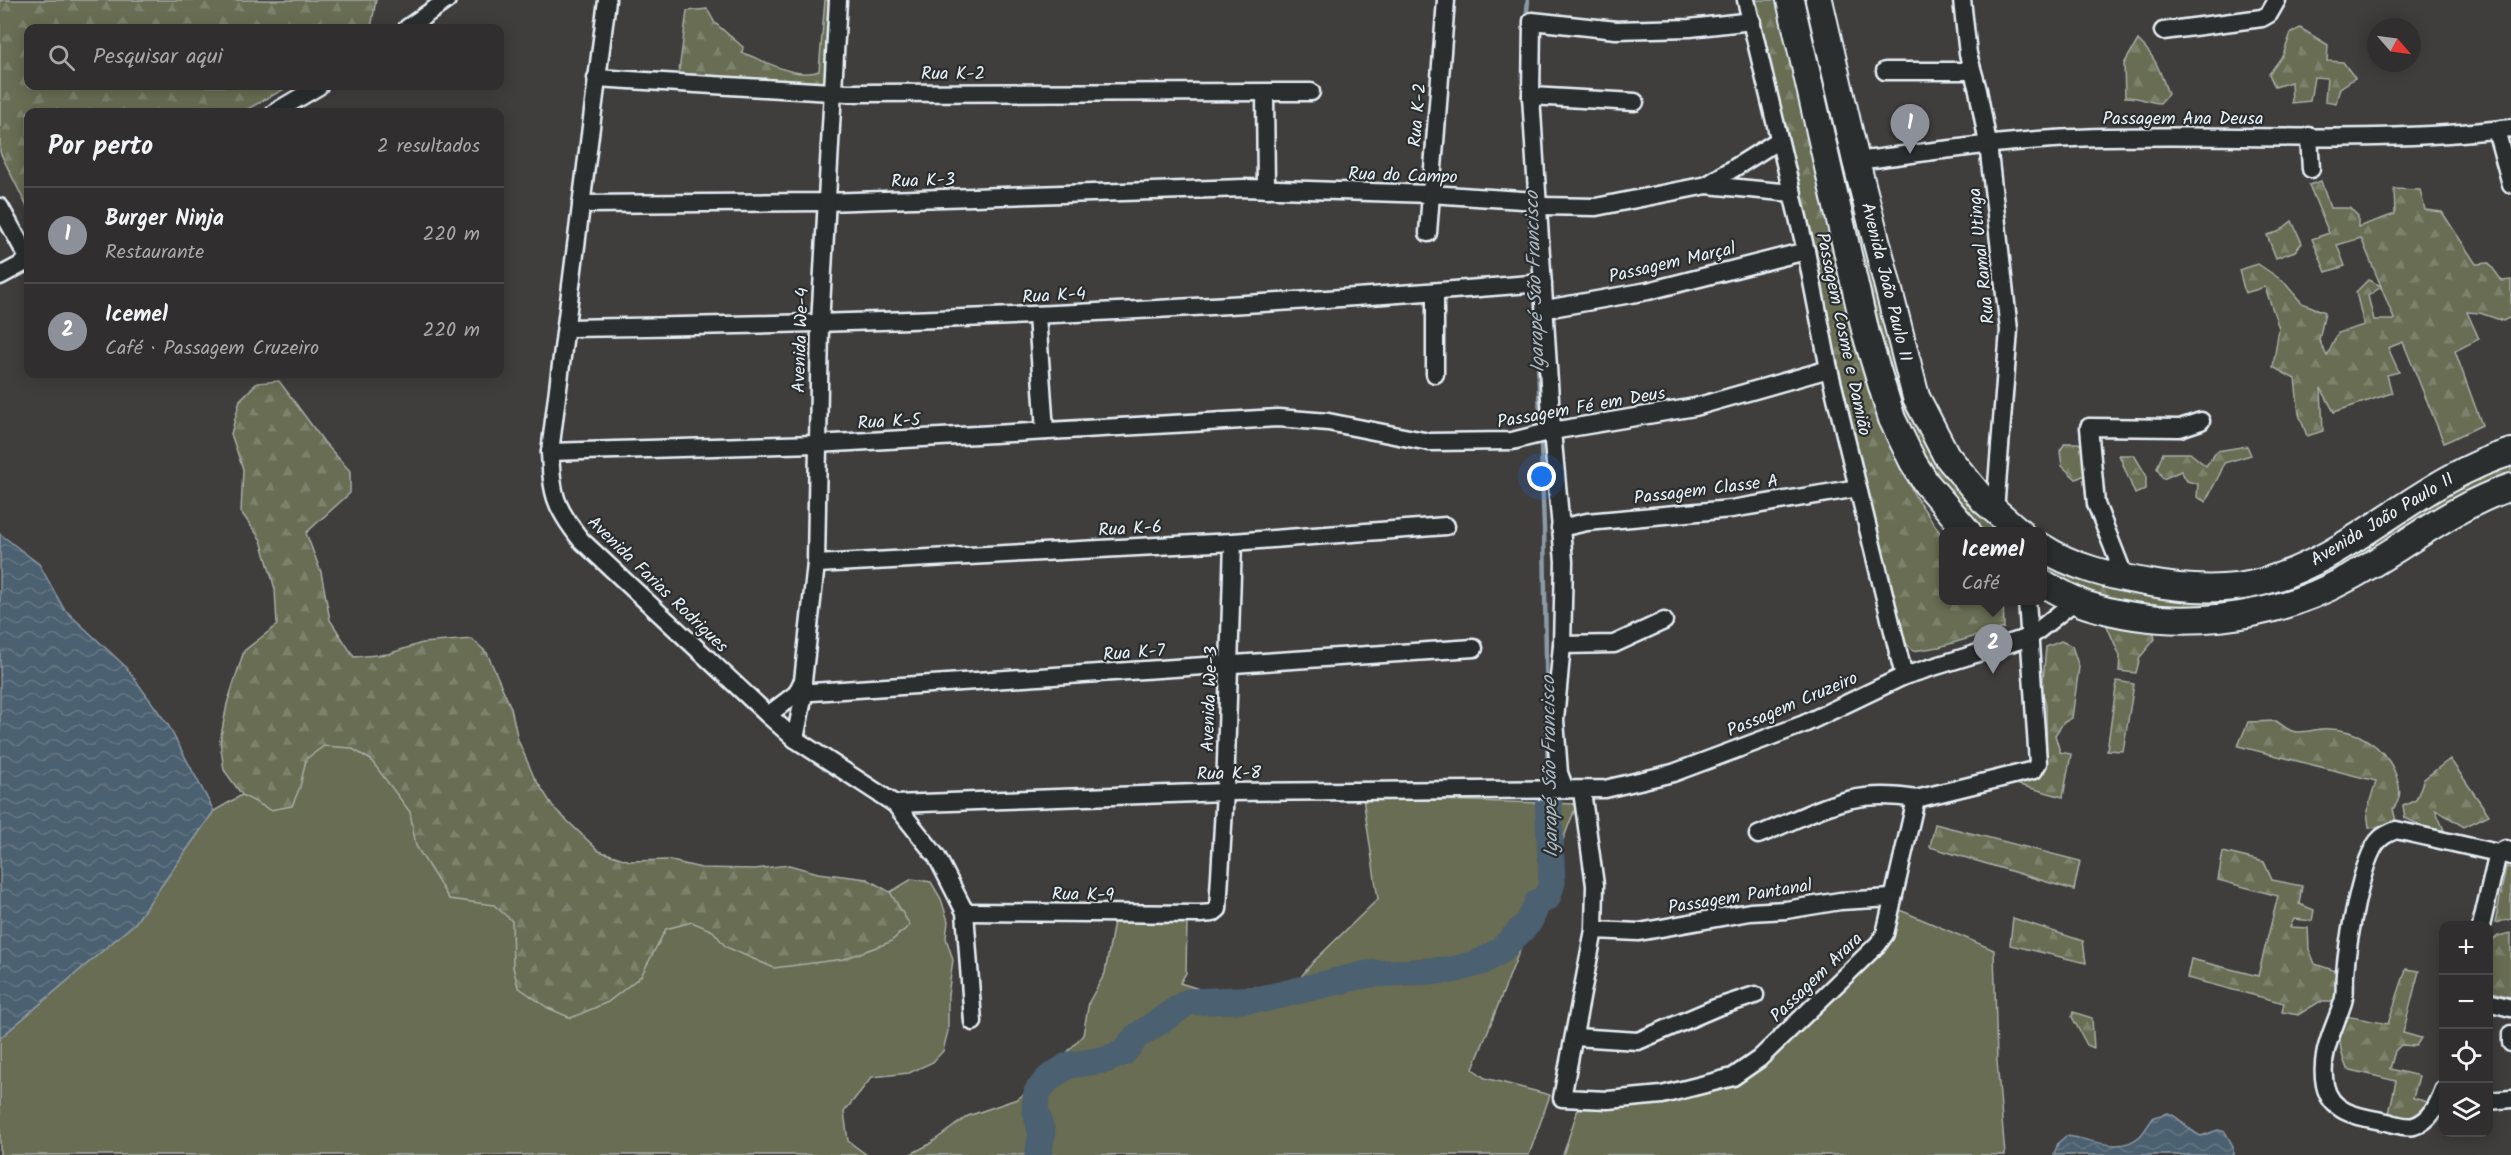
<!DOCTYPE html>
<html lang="pt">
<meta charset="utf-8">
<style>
:root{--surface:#302e2e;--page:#383636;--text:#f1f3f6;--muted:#a8a8aa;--line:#4b4a4a;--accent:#8c9099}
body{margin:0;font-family:Kalam,sans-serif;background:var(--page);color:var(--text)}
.controls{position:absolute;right:18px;bottom:18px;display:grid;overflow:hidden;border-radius:12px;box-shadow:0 3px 15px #0003}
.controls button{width:54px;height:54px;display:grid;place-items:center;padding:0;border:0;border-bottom:2px solid var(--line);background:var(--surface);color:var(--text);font:30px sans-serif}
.compass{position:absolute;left:2367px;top:18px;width:54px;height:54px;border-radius:50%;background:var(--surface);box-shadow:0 3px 15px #0003;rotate:118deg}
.you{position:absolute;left:1542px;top:477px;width:21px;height:21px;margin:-15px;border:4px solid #fff;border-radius:50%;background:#1a73e8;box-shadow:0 0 0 9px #1a73e833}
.badge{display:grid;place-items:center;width:39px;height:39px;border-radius:50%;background:var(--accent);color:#fff;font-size:20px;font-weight:700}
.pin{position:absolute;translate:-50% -50px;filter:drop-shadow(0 2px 3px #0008)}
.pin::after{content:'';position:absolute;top:32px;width:21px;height:18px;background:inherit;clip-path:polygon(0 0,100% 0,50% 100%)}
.popup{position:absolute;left:1939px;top:527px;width:108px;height:78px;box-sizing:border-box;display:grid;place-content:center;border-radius:12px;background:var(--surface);filter:drop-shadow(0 2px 4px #0005);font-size:20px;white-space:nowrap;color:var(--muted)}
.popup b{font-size:22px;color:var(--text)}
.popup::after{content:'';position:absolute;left:50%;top:100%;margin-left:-12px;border:12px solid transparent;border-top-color:var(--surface)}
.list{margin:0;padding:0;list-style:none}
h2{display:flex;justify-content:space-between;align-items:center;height:78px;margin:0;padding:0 24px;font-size:26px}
h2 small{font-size:20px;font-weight:400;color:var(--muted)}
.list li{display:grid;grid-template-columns:39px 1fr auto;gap:18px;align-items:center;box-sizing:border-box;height:96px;padding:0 24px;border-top:2px solid var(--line)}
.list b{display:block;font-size:22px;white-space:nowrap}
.list p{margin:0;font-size:20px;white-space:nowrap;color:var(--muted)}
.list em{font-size:20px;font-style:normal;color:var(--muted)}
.icon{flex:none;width:33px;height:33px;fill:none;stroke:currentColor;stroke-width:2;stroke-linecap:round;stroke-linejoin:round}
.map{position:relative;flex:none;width:2511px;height:1155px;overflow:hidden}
.search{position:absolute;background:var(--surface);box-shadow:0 3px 15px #0003;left:24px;top:24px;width:480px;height:66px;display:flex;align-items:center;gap:15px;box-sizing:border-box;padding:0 21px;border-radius:12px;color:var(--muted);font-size:22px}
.panel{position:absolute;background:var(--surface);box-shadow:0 3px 15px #0003;left:24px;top:108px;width:480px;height:270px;border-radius:12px}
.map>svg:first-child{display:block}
.green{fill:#676d53;stroke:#a8afa6;stroke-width:1.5}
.forest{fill:url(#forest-firs);stroke:#a8afa6;stroke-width:1.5;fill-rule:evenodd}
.water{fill:url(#water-waves);stroke:#8a9aa6;stroke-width:1.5}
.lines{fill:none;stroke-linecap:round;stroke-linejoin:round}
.stream{stroke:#8a9aa6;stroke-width:4.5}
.river{stroke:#4c606f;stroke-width:27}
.street-casing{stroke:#e8f1f8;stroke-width:21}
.primary-casing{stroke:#e8f1f8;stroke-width:30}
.street{stroke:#2a2d2e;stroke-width:16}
.primary{stroke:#2a2d2e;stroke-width:26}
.labels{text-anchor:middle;stroke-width:4.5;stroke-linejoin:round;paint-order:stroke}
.street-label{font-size:18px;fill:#e8f1f8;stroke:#2a2d2e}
.water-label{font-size:20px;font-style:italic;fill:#aab7c1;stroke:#2a2d2e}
</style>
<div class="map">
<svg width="2511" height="1155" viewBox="0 0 2511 1155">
<defs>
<pattern id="forest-firs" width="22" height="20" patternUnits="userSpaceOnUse" patternTransform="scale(1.5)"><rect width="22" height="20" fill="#676d53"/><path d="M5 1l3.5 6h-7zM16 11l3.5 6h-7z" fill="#7d826c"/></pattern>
<pattern id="water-waves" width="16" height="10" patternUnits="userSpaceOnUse" patternTransform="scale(1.5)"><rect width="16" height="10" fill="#4c606f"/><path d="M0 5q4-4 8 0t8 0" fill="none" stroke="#667784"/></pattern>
</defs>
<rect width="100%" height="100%" fill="#403d3d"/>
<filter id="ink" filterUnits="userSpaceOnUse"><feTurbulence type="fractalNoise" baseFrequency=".0167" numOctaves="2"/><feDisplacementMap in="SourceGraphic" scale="12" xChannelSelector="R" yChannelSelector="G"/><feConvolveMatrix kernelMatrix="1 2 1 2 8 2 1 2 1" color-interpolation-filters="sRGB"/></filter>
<g filter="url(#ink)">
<!-- green -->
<g class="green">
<path d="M279 703 482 828 868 915 890 892 912 879 931 882 941 899 948 921 946 938 953 960 948 995V1031L943 1051 933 1062 909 1073 872 1077 844 1112 848 1141 867 1155H0V1038L135 923 214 811 242 795Z"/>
<path d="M1363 798 1577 804 1473 1069 1485 1078 1550 1095 1529 1155H909L928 1145 968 1116 1017 1099 1035 1087 1042 1072 1062 1058 1083 1035 1089 1002 1105 973 1114 921 1187 918 1186 973 1180 983 1228 998 1254 1001 1297 993 1299 979 1314 961 1378 899Z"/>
<path d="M1895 908 1994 950 1997 1061 2005 1155H1563L1580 1103 1717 1083 1880 949Z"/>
</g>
<!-- forest -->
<g class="forest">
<path d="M0 0H376L371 28H28V86H290L242 112H28V209L0 152Z"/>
<path d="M825 0H833L827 83 678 79 687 11 707 9 715 23 743 47 742 53C766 60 794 80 819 71Z"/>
<path d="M1750 0H1780L1879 422 1915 496 1943 537 1944 600 2003 601 2004 628 1939 647 1913 651 1899 636 1844 390Z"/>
<path d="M1800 0H1808L1908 397 2009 531H1984L1960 508 1918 449 1897 397Z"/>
<path d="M2300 28 2328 45 2327 61 2343 62 2355 78 2340 88 2336 103 2325 101 2327 78 2314 77 2310 101 2292 103 2291 82 2275 87 2269 74 2283 55 2291 33Z"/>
<path d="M2138 40C2156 57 2160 71 2168 94L2160 103C2147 102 2141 97 2125 97L2124 64Z"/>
<path d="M2321 181 2330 208H2350L2358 216V227L2395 214 2394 189 2420 190 2425 210 2442 212 2476 264 2489 263 2502 281 2511 280V317L2503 321 2480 313 2467 312 2479 339 2455 351 2482 425 2444 443 2403 342 2388 348 2399 372 2387 375 2392 393 2334 412 2321 388 2323 431 2307 436 2299 414 2295 379 2273 367 2279 328 2265 287 2245 293 2239 270 2258 264 2283 281 2302 303 2325 312 2319 340 2327 356 2338 333 2364 325 2356 292 2368 280 2381 286 2361 238 2337 245 2345 266 2326 272 2312 239 2329 233 2309 185ZM2381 287 2394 319V320H2374L2368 296Z"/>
<path d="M2292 221 2302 243 2295 251 2276 258 2267 235 2278 232Z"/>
<path d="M279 381 324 442 350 471V493L306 533 321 572 330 620 354 657 388 654 422 643 472 639 487 653 511 708 518 740 534 777 554 808 599 851 630 861 668 860 701 868 755 869 789 865 818 873 867 879 890 892 910 925 890 942 844 959 774 968 726 947 713 931 692 922 666 929 641 976 608 1002 571 1018 548 1008 518 987 513 967 512 921 494 905 449 899 416 846 410 812 371 760 351 748 324 746 306 759 300 787 292 806 270 810 242 795 224 770 220 741 227 704 244 651 277 625 275 589 261 540 241 512 243 469 231 434 240 400 257 383Z"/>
<path d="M2065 443H2078L2087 448V474L2076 479 2062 466 2060 451Z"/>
<path d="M2247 446 2251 455 2224 463C2220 478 2211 487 2206 502L2197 497 2198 484 2187 481 2181 471 2163 479 2157 468 2163 453H2190L2206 466 2217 451Z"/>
<path d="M2119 455H2134L2146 475V489L2135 494Z"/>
<path d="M2511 458V475L2334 576 2256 605 2163 612 2111 601 2043 574 2042 556 2217 595 2410 509Z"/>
<path d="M2110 624 2153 629 2155 639 2140 657 2136 673 2119 671 2120 656 2107 626Z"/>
<path d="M2061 641 2072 646 2079 667 2072 718 2063 723 2055 735 2060 752 2071 754 2063 797 2012 783 2047 764 2046 704 2042 691 2046 647Z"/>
<path d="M2117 681 2134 684 2123 751 2107 750Z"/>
<path d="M2276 721C2281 724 2287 729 2292 731 2300 734 2312 730 2320 729 2355 727 2386 745 2397 778 2401 790 2401 799 2393 809L2396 821 2376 828 2369 827 2367 811 2376 781 2238 746 2248 722Z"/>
<path d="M2450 759 2489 815 2464 827 2435 809 2444 830H2431L2405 818 2403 806 2416 800 2424 779Z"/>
<path d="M1935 824 2080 861 2074 890 1930 847Z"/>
<path d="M2223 852 2264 862 2272 880 2302 886 2299 904 2314 910 2312 921 2294 919 2290 927 2308 928 2309 949 2315 964 2339 972 2334 1002H2319L2298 1015 2282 1012 2284 1003 2187 978 2191 959 2258 976 2278 896 2218 880Z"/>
<path d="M2506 867 2511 868V919L2495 923Z"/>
<path d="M2013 918 2083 941 2086 963 2010 945Z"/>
<path d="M2511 933V995L2510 997 2489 991 2488 944 2498 936Z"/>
<path d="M2406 969 2419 971 2403 1033 2421 1038 2416 1046 2401 1045 2395 1051 2390 1069 2419 1076 2413 1098 2428 1102 2426 1111 2413 1122 2388 1118 2396 1081 2347 1069C2339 1049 2337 1036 2346 1016L2388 1024Z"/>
<path d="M2073 1012 2092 1018 2094 1048 2087 1045 2072 1017Z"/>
</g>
<!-- water -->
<g class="water">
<path d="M0 534 39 564 64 609 126 667 168 725 214 811 135 923 0 1038Z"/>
<path d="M2168 1113C2181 1117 2188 1131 2201 1136L2218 1130 2225 1132 2233 1146V1155H2054L2058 1143 2066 1136C2089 1138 2120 1155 2140 1136 2145 1131 2149 1123 2154 1117Z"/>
</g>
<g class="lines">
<!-- stream -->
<g class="stream">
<path d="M1526 21 1528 0"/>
<path d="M1536 305 1544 528 1548 786"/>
</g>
<!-- river -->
<path class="river" d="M1038 1155 1042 1134 1035 1108 1037 1092 1049 1078 1069 1065 1105 1060 1123 1053 1136 1037 1188 1002 1262 999 1368 974 1453 970 1481 962 1500 951 1529 922 1538 902 1547 898 1552 883 1548 796"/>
<defs>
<g id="street">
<path d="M607 0 550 452C552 494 554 506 581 540L768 715 795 739 895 804 937 857 965 912 973 1022"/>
<path d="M1746 0 1806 251 1829 369 1904 676"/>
<path d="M1962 0 1968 54 1978 90 1988 144 2009 330 1995 511"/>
<path d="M407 28 447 0"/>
<path d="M2163 31 2262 18 2269 14 2277 0"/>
<path d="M1885 71H1972"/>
<path d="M596 78 848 93 1311 92"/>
<path d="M1265 93 1266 189"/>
<path d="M1531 96 1635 102"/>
<path d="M275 112 319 86"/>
<path d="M2496 130 2511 184"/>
<path d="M2309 136 2311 169"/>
<path d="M1856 161C1929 152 2001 141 2074 138 2219 132 2366 146 2511 128"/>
<path d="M1707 185 1779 140"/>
<path d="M581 204 825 202 1244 188 1430 194 1538 201"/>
<path d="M1539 206 1596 207 1707 185 1793 193"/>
<path d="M0 207 28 258"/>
<path d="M1428 233 1446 0"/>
<path d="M0 276 28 261"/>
<path d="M1435 292V374"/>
<path d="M1546 309 1648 291 1806 251"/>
<path d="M1037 316 1045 431"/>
<path d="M566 328C892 324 1217 310 1543 283"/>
<path d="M550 452 816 444 1278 418 1328 422 1429 442 1512 441 1552 431 1695 407 1829 369"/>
<path d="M1560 528 1587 522 1731 509 1858 488"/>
<path d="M816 564 1233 542 1446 526"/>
<path d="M2125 578 2096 504 2089 427 2180 428 2201 421"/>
<path d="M1562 645 1614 644 1664 621"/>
<path d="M797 693 1474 648"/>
<path d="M768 715 797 693 801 684"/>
<path d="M795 739 804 694 803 681 816 564 820 325 838 0"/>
<path d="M1565 789 1559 773 1555 720 1562 645 1564 561 1552 431 1531 96 1532 21 1616 30 1690 28 1752 21"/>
<path d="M1582 791 1595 885 1594 930 1562 1098 1608 1100 1662 1095 1733 1077 1759 1059 1878 944 1885 934 1916 799 2034 770 2038 763 2027 600"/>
<path d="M895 804 1225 792 1605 789 1673 773 1804 724 1904 676 2030 637 2076 600"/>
<path d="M1758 835C1818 812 1848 787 1916 799"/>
<path d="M965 912 1200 914 1213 913 1218 909 1225 792 1233 542"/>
<path d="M2481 926 2498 853 2506 849"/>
<path d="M1594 930 1639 932 1750 912 1786 910 1840 901 1892 898"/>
<path d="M2488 1002 2511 1008"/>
<path d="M2511 1034V1043"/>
<path d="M1575 1037 1638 1041 1715 1008 1755 995"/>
<path d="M2444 1089C2438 1104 2431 1121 2414 1126 2406 1128 2395 1124 2387 1122 2362 1117 2331 1115 2325 1085 2319 1053 2334 1030 2343 1002 2346 993 2344 983 2345 974 2347 947 2361 856 2380 839 2384 835 2391 832 2396 830L2511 856"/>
<path d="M2488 1101 2511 1099"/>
</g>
<g id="primary">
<path d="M1790 0 1866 334 1892 419 1913 462 1926 483 1968 532"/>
<path d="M1819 0 1856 161 1916 397 1946 455 1984 501 2020 532"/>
<path d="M2042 547C2072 567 2111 576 2145 582 2183 589 2225 592 2262 582 2354 557 2420 479 2511 452"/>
<path d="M2042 583C2057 590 2072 600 2087 605 2172 632 2271 621 2348 578 2403 548 2451 507 2511 487"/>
</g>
</defs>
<!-- street casing -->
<use href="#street" class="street-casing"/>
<!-- primary casing -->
<use href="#primary" class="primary-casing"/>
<!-- street -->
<use href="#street" class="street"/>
<!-- primary -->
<use href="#primary" class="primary"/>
</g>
</g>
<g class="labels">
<!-- street labels -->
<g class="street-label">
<text x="953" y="79">Rua K-2</text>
<text transform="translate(1417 115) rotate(-85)" y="6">Rua K-2</text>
<text x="2183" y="124">Passagem Ana Deusa</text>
<text transform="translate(1403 175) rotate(2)" y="6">Rua do Campo</text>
<text transform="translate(923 180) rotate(-2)" y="6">Rua K-3</text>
<text transform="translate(1981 256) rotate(-96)" y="6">Rua Ramal Utinga</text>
<text transform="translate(1672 262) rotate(-13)" y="6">Passagem Marçal</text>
<text transform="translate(1887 282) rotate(76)" y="6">Avenida João Paulo II</text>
<text transform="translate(1054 295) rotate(-3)" y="6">Rua K-4</text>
<text transform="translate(1844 334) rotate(78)" y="6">Passagem Cosme e Damião</text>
<text transform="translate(800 340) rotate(-88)" y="6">Avenida We-4</text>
<text transform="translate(1581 407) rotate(-10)" y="6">Passagem Fé em Deus</text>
<text transform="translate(889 421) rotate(-3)" y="6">Rua K-5</text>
<text transform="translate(1706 489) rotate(-7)" y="6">Passagem Classe A</text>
<text transform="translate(2382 519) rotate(-31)" y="6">Avenida João Paulo II</text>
<text transform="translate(1130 528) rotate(-3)" y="6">Rua K-6</text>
<text transform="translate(658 584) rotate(44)" y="6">Avenida Farias Rodrigues</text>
<text transform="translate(1134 652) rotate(-4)" y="6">Rua K-7</text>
<text transform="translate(1209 699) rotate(-88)" y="6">Avenida We-3</text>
<text transform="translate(1792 704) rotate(-23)" y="6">Passagem Cruzeiro</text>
<text transform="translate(1229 773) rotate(-1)" y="6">Rua K-8</text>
<text transform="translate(1083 894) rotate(1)" y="6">Rua K-9</text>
<text transform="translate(1740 896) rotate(-9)" y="6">Passagem Pantanal</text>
<text transform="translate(1816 977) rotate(-44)" y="6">Passagem Arara</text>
</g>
<!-- water labels -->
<g class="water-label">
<text transform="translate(1534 282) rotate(-92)" y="7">Igarapé São Francisco</text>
<text transform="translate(1549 767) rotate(-91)" y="7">Igarapé São Francisco</text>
</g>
</g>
</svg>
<div class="controls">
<button>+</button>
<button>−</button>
<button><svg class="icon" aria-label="locate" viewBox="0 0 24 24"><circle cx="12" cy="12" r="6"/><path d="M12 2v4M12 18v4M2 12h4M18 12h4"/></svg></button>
<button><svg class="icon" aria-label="layers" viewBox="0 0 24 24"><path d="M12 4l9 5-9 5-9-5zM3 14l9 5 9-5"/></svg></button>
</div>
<svg class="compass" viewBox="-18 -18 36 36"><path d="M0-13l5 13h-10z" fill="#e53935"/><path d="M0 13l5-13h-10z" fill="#a8a8aa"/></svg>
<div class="you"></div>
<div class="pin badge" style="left:1910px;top:154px">1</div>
<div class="pin badge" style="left:1993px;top:674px">2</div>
<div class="popup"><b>Icemel</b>Café</div>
<div class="search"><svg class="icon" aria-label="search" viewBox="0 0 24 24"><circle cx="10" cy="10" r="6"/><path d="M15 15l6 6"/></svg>Pesquisar aqui</div>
<section class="panel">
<h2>Por perto<small>2 resultados</small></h2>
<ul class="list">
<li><span class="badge">1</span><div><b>Burger Ninja</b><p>Restaurante</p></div><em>220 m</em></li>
<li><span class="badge">2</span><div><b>Icemel</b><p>Café · Passagem Cruzeiro</p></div><em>220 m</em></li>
</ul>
</section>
</div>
